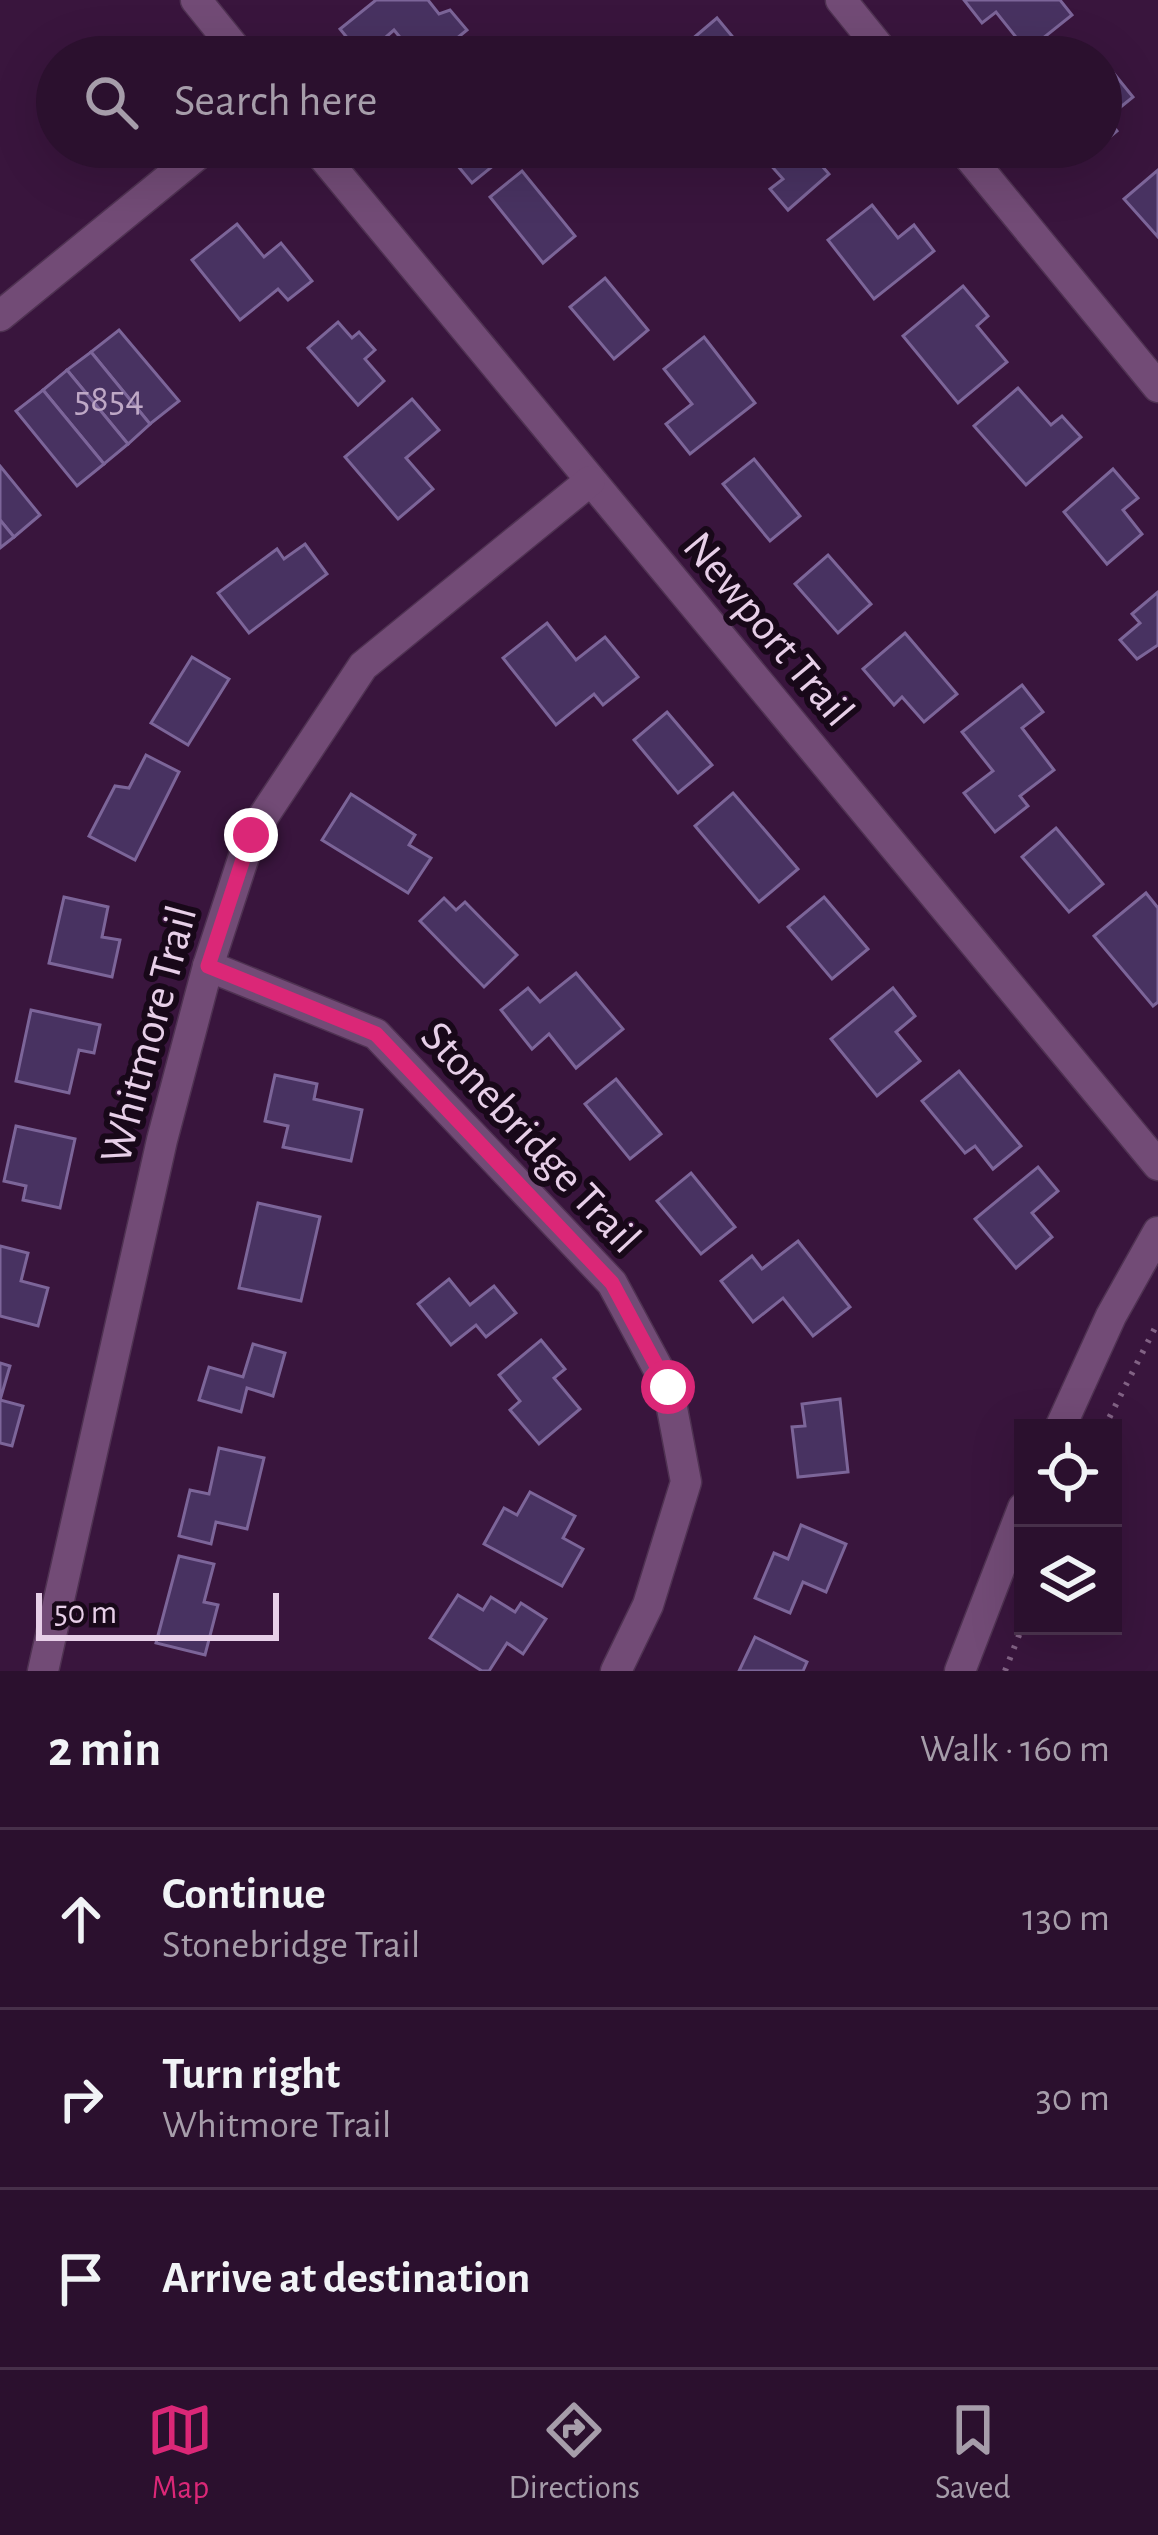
<!DOCTYPE html>
<meta charset="utf-8">
<style>
:root{--surface:#2b102e;--page:#331936;--text:#f1f3f6;--muted:#a69daa;--line:#47304a;--accent:#db2777}
body{margin:0;font-family:"Alegreya Sans",sans-serif;background:var(--page);color:var(--text)}
.controls{position:absolute;right:36px;bottom:36px;display:grid;overflow:hidden;border-radius:0px;box-shadow:0 12px 48px #0002}
.controls button{width:108px;height:108px;display:grid;place-items:center;padding:0;border:0;border-bottom:3px solid var(--line);background:var(--surface);color:var(--text);font:60px sans-serif}
.scale{position:absolute;left:36px;bottom:30px;width:243px;box-sizing:border-box;padding-left:12px;border:6px solid #e7cfe8;border-top:0;font-size:33px;line-height:42px;white-space:nowrap;color:#e7cfe8;-webkit-text-stroke:9px #180819;paint-order:stroke}
.stop{position:absolute;width:36px;height:36px;margin:-27px;border:9px solid #db2777;border-radius:50%;background:#fff}
.stop.end{background:#db2777;border-color:#fff;box-shadow:0 3px 12px #0008}
.list{margin:0;padding:0;list-style:none}
h2{display:flex;justify-content:space-between;align-items:center;height:156px;margin:0;padding:0 48px;font-size:51px}
h2 small{font-size:39px;font-weight:400;color:var(--muted)}
.list li{display:grid;grid-template-columns:78px 1fr auto;gap:36px;align-items:center;box-sizing:border-box;height:180px;padding:0 48px;border-top:3px solid var(--line)}
.list b{display:block;font-size:45px;white-space:nowrap}
.list p{margin:0;font-size:39px;white-space:nowrap;color:var(--muted)}
.list em{font-size:39px;font-style:normal;color:var(--muted)}
.icon{flex:none;width:66px;height:66px;fill:none;stroke:currentColor;stroke-width:2;stroke-linecap:round;stroke-linejoin:round}
.map{position:relative;flex:none;width:1158px;height:1671px;overflow:hidden}
.search{position:absolute;background:var(--surface);box-shadow:0 12px 48px #0002;left:36px;right:36px;top:36px;height:132px;display:flex;align-items:center;gap:30px;box-sizing:border-box;padding:0 42px;border-radius:66px;color:var(--muted);font-size:45px}
.sheet{height:696px;background:var(--surface)}
nav{display:flex;justify-content:space-around;align-items:center;box-sizing:border-box;height:168px;border-top:3px solid var(--line);background:var(--surface);font-size:33px;color:var(--muted)}
nav a{display:grid;justify-items:center;gap:6px}
nav .on{color:var(--accent)}
.map>svg:first-child{display:block}
.building{fill:#483261;stroke:#7c6599;stroke-width:3}
.lines{fill:none;stroke-linecap:round;stroke-linejoin:round}
.minor-casing{stroke:#4f3252;stroke-width:33}
.path{stroke:#816284;stroke-width:6;stroke-dasharray:3 9;stroke-linecap:butt}
.minor{stroke:#724b76;stroke-width:30}
.route{stroke:#db2777;stroke-width:15}
.labels{text-anchor:middle;stroke-width:12;stroke-linejoin:round;paint-order:stroke}
.number-label{font-size:39px;fill:#bfa8c6}
.street-label{font-size:45px;fill:#e7cfe8;stroke:#180819}
</style>
<div class="map">
<svg width="1158" height="1671" viewBox="0 0 1158 1671">
<rect width="100%" height="100%" fill="#39153d"/>
<!-- building -->
<g class="building">
<path d="M376 0H428L439 14 450 10 467 30 434 57H416L394 30 363 57 340 29Z"/>
<path d="M964 0H1060L1072 15 1027 51 996 12 982 23Z"/>
<path d="M717 18 746 53 760 41 773 57H671Z"/>
<path d="M1103 60 1133 97 1107 118 1117 131 1101 144Z"/>
<path d="M442 147H504L509 153 472 183Z"/>
<path d="M783 147H813L809 151 829 174 788 210 770 189 783 179 767 161Z"/>
<path d="M1158 170V237L1124 199Z"/>
<path d="M522 171 575 236 543 263 490 197Z"/>
<path d="M872 205 898 238 914 225 934 251 874 299 828 240Z"/>
<path d="M237 224 264 257 281 243 312 281 288 300 278 289 240 320 192 260Z"/>
<path d="M605 278 648 330 614 359 570 307Z"/>
<path d="M963 286 988 316 977 326 1007 362 958 403 903 336Z"/>
<path d="M338 322 352 338 359 332 375 350 365 359 384 381 358 405 308 348Z"/>
<path d="M119 330 179 401 150 424 91 352Z"/>
<path d="M704 337 755 403 690 454 666 424 692 404 664 369Z"/>
<path d="M91 352 150 424 128 444 67 370Z"/>
<path d="M67 370 128 444 104 464 43 390Z"/>
<path d="M1018 388 1051 425 1062 416 1081 437 1026 485 974 426Z"/>
<path d="M43 390 104 464 77 486 16 411Z"/>
<path d="M412 399 439 430 406 458 433 489 398 519 345 457Z"/>
<path d="M754 459 800 516 770 541 723 484Z"/>
<path d="M0 466 40 515 14 537 0 520Z"/>
<path d="M1113 469 1138 498 1123 510 1142 534 1107 564 1064 512Z"/>
<path d="M0 520 14 537 0 548Z"/>
<path d="M305 544 327 574 249 633 218 593 277 549 284 559Z"/>
<path d="M828 555 871 604 838 633 795 584Z"/>
<path d="M1158 592V645L1137 659 1120 640 1140 623 1132 614Z"/>
<path d="M547 623 576 660 605 637 638 677 603 705 594 694 556 725 503 658Z"/>
<path d="M905 633 957 694 924 722 902 697 894 705 863 669Z"/>
<path d="M192 657 229 679 188 745 151 723Z"/>
<path d="M1022 685 1043 712 1022 728 1054 770 1020 796 1028 806 995 832 964 793 993 771 962 732Z"/>
<path d="M667 712 712 765 678 793 634 740Z"/>
<path d="M146 755 179 772 135 860 89 836 115 786 129 788Z"/>
<path d="M733 793 798 869 759 902 695 826Z"/>
<path d="M351 794 415 835 409 845 431 858 408 893 322 840Z"/>
<path d="M1056 828 1103 884 1069 912 1022 857Z"/>
<path d="M1146 893 1158 908V1002L1153 1006 1094 936Z"/>
<path d="M64 897 108 907 102 937 120 940 112 977 49 963Z"/>
<path d="M824 897 868 949 832 979 788 927Z"/>
<path d="M444 898 456 910 465 902 517 955 484 987 420 921Z"/>
<path d="M576 973 623 1029 576 1068 549 1034 532 1049 501 1010 528 988 540 1002Z"/>
<path d="M893 988 915 1016 896 1032 920 1061 877 1096 831 1039Z"/>
<path d="M31 1010 100 1025 94 1053 79 1050 69 1093 16 1081Z"/>
<path d="M959 1071 1021 1146 993 1169 975 1146 965 1153 922 1101Z"/>
<path d="M275 1075 317 1084 314 1099 362 1110 351 1161 283 1147 288 1126 265 1121Z"/>
<path d="M616 1079 661 1134 630 1159 585 1104Z"/>
<path d="M16 1126 75 1139 60 1208 23 1200 26 1186 4 1181Z"/>
<path d="M1038 1167 1058 1191 1032 1213 1052 1237 1016 1268 975 1219Z"/>
<path d="M691 1173 735 1227 701 1254 657 1201Z"/>
<path d="M258 1203 320 1217 301 1301 239 1288Z"/>
<path d="M798 1241 850 1307 813 1336 783 1298 753 1322 721 1281 752 1256 762 1269Z"/>
<path d="M0 1246 28 1253 21 1281 48 1288 38 1326 0 1316Z"/>
<path d="M449 1279 470 1305 494 1286 516 1313 486 1337 476 1325 451 1345 418 1304Z"/>
<path d="M541 1340 565 1369 554 1378 580 1409 539 1444 510 1410 520 1401 499 1375Z"/>
<path d="M253 1344 285 1353 273 1396 247 1388 241 1412 199 1400 209 1367 243 1377Z"/>
<path d="M0 1363 10 1366 0 1400 23 1406 12 1446 0 1443Z"/>
<path d="M840 1399 848 1472 798 1477 792 1427 805 1426 802 1404Z"/>
<path d="M219 1448 264 1458 247 1529 216 1522 211 1544 179 1536 190 1490 209 1494Z"/>
<path d="M530 1492 575 1516 563 1538 583 1549 562 1586 484 1544 504 1508 517 1515Z"/>
<path d="M801 1525 846 1544 826 1592 803 1582 790 1613 755 1598 774 1553 788 1559Z"/>
<path d="M179 1556 214 1564 204 1602 218 1605 205 1655 156 1643Z"/>
<path d="M458 1595 483 1610 491 1597 515 1612 521 1603 546 1619 523 1654 507 1643 489 1671H482L430 1638Z"/>
<path d="M755 1637 807 1662 803 1671H739Z"/>
</g>
<g class="lines">
<defs>
<g id="minor">
<path d="M196 0 242 57"/>
<path d="M841 0 887 57"/>
<path d="M315 147 1158 1165"/>
<path d="M961 147 1158 387"/>
<path d="M0 316 207 147"/>
<path d="M208 966 376 1034 612 1283 668 1387 686 1482 648 1605 616 1671"/>
<path d="M1060 1428 1111 1316 1158 1232"/>
<path d="M43 1671 162 1140 208 966 251 835 363 666 590 481"/>
<path d="M960 1671 1023 1508"/>
</g>
</defs>
<!-- minor casing -->
<use href="#minor" class="minor-casing"/>
<!-- path -->
<g class="path">
<path d="M1104 1428 1158 1322"/>
<path d="M1005 1671 1023 1625"/>
</g>
<!-- minor -->
<use href="#minor" class="minor"/>
</g>
<g class="lines">
<!-- route -->
<path class="route" d="M251 835 208 966 376 1034 612 1283 668 1387"/>
</g>
<g class="labels">
<!-- number labels -->
<g class="number-label">
<text x="109" y="411">5854</text>
</g>
<!-- street labels -->
<g class="street-label">
<text transform="translate(770 628) rotate(50)" y="16">Newport Trail</text>
<text transform="translate(147 1034) rotate(-75)" y="16">Whitmore Trail</text>
<text transform="translate(532 1136) rotate(47)" y="16">Stonebridge Trail</text>
</g>
</g>
</svg>
<div class="controls">
<button><svg class="icon" aria-label="locate" viewBox="0 0 24 24"><circle cx="12" cy="12" r="6"/><path d="M12 2v4M12 18v4M2 12h4M18 12h4"/></svg></button>
<button><svg class="icon" aria-label="layers" viewBox="0 0 24 24"><path d="M12 4l9 5-9 5-9-5zM3 14l9 5 9-5"/></svg></button>
</div>
<div class="scale">50 m</div>
<div class="stop" style="left:668px;top:1387px"></div>
<div class="stop end" style="left:251px;top:835px"></div>
<div class="search"><svg class="icon" aria-label="search" viewBox="0 0 24 24"><circle cx="10" cy="10" r="6"/><path d="M15 15l6 6"/></svg>Search here</div>
</div>
<section class="sheet">
<h2>2 min<small>Walk · 160 m</small></h2>
<ul class="list">
<li><svg class="icon" aria-label="ahead" viewBox="0 0 24 24"><path d="M12 20V5M6 11l6-6 6 6"/></svg><div><b>Continue</b><p>Stonebridge Trail</p></div><em>130 m</em></li>
<li><svg class="icon" aria-label="right" viewBox="0 0 24 24"><path d="M7 20v-9h11M14 6l5 5-5 5"/></svg><div><b>Turn right</b><p>Whitmore Trail</p></div><em>30 m</em></li>
<li><svg class="icon" aria-label="arrive" viewBox="0 0 24 24"><path d="M6 21V4h12l-3 4 3 4H6"/></svg><div><b>Arrive at destination</b></div></li>
</ul>
</section>
<nav>
<a class="on"><svg class="icon" aria-label="map" viewBox="0 0 24 24"><path d="M3 6l6-2 6 2 6-2v14l-6 2-6-2-6 2zM9 4v14M15 6v14"/></svg>Map</a>
<a><svg class="icon" aria-label="directions" viewBox="0 0 24 24"><path d="M12 3l9 9-9 9-9-9zM9 14v-3h6M13 9l2 2-2 2"/></svg>Directions</a>
<a><svg class="icon" aria-label="saved" viewBox="0 0 24 24"><path d="M7 4h10v16l-5-4-5 4z"/></svg>Saved</a>
</nav>
